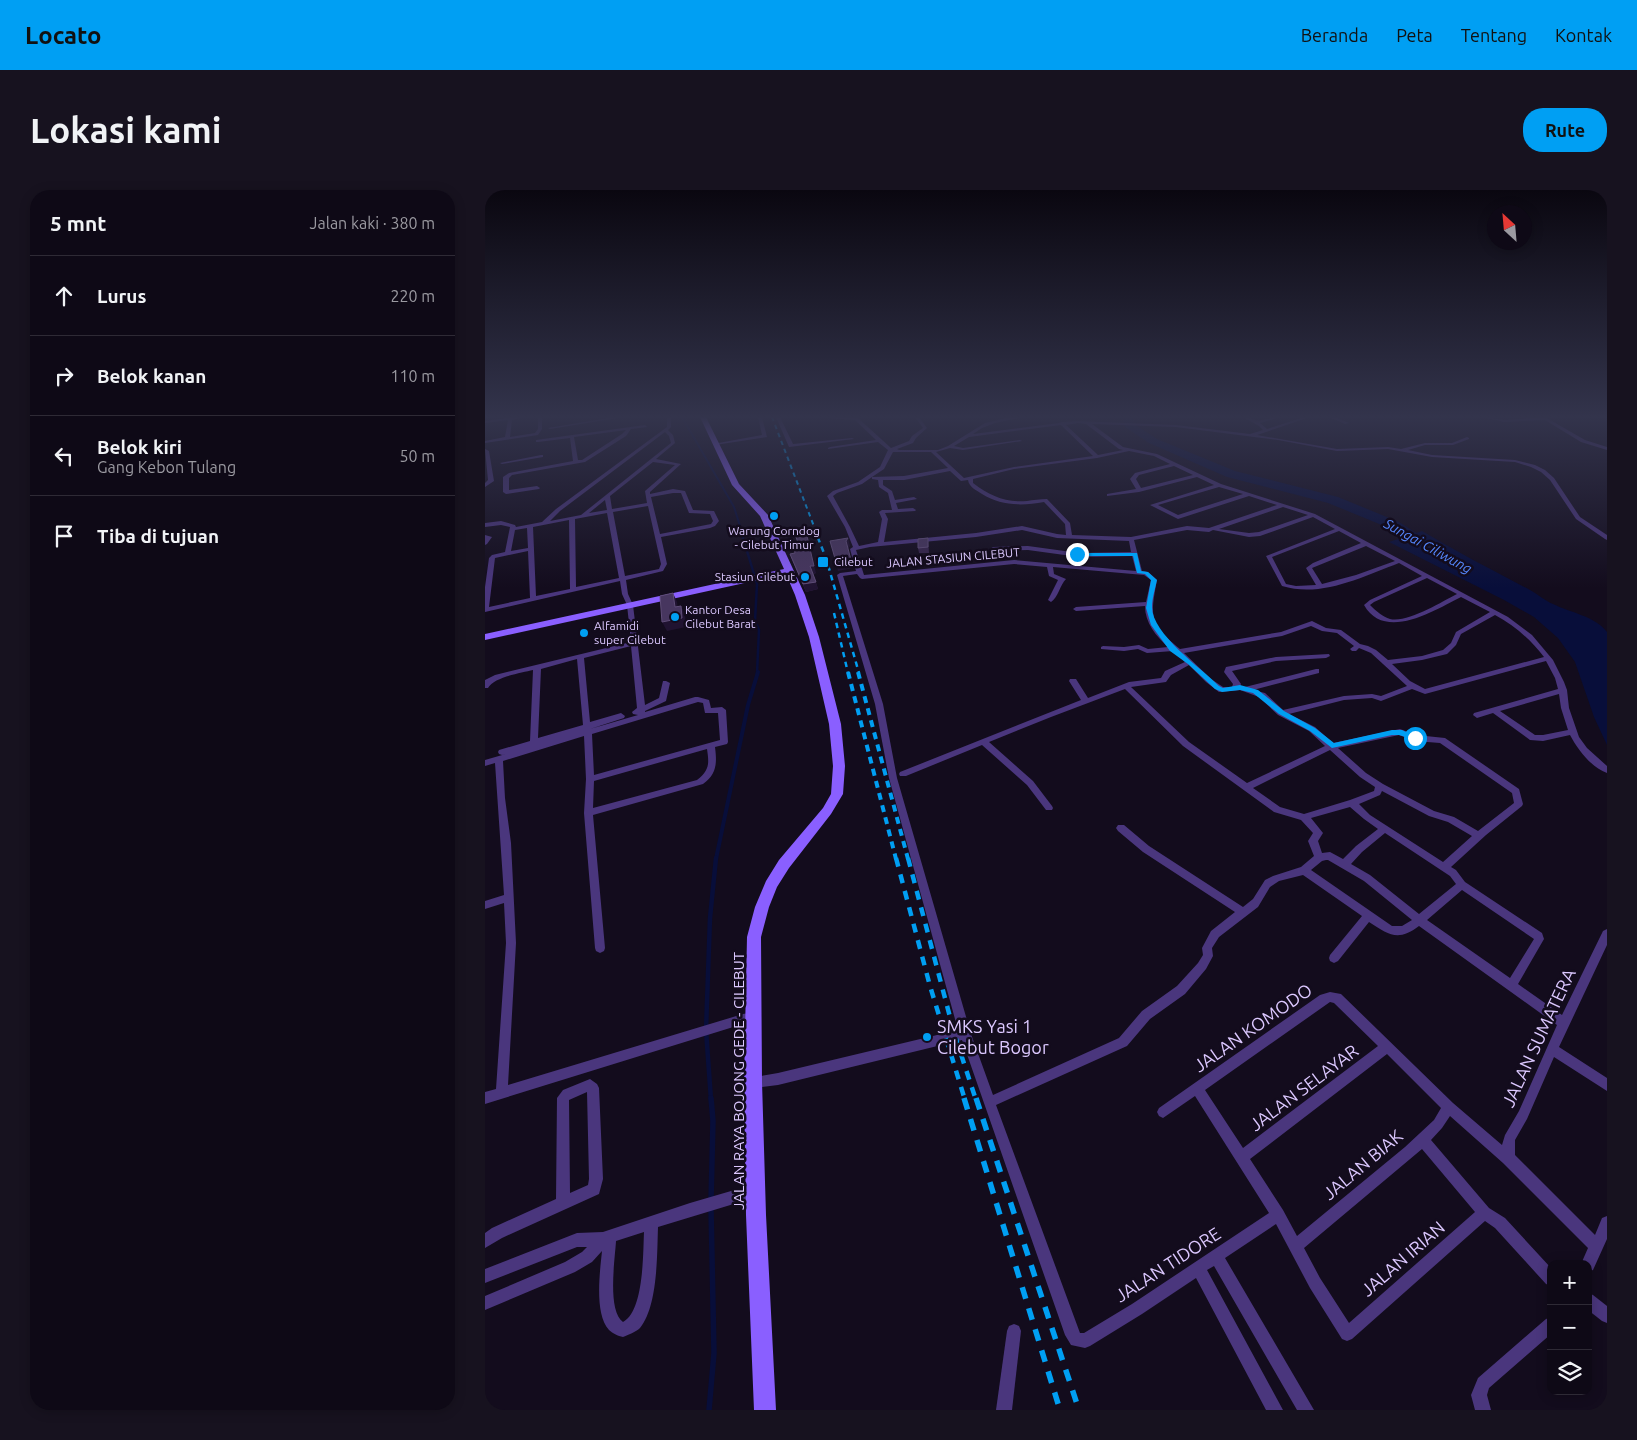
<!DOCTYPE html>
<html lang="id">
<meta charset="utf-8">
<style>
:root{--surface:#0e0916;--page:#17121f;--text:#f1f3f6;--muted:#9b9aa1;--line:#2e2a35;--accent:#009ff3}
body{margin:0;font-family:Ubuntu,sans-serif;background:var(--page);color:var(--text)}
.controls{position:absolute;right:15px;bottom:15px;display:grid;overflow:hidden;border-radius:10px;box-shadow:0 2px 12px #0003}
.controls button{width:45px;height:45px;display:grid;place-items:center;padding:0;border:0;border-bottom:1px solid var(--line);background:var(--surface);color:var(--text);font:25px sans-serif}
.compass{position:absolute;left:1002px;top:15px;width:45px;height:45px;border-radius:50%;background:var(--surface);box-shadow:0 2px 12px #0003;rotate:334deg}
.stop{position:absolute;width:15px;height:15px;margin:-11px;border:4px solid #009ff3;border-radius:50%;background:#fff}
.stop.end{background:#009ff3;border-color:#fff;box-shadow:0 1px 5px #0008}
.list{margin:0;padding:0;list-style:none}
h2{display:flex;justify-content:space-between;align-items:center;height:65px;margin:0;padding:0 20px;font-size:21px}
h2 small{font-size:16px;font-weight:400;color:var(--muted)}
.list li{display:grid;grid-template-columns:32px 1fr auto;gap:15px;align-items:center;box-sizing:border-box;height:80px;padding:0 20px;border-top:1px solid var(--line)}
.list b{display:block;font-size:19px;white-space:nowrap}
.list p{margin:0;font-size:16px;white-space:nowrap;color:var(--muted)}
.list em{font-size:16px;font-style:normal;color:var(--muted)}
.icon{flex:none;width:28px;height:28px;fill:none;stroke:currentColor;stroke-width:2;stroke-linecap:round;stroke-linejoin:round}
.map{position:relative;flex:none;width:1122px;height:1220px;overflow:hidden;border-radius:20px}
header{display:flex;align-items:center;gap:30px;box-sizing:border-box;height:70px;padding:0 25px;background:var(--accent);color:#111}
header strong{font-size:24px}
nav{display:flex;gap:28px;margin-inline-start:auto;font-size:18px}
.intro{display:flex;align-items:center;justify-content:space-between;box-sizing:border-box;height:120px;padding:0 30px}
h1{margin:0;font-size:35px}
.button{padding:12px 22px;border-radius:20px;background:var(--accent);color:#111;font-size:18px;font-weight:700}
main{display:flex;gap:30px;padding:0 30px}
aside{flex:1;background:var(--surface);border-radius:20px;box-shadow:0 2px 12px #0003}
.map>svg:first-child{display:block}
.water{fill:#080e3a}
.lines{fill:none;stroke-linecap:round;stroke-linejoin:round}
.stream-far4{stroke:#080e3a;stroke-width:2}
.stream-far3{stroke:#080e3a;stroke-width:2.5}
.stream-far2{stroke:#080e3a;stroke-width:4}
.stream-far1{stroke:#080e3a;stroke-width:4.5}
.stream{stroke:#080e3a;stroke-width:5.5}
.river{fill:#080e3a;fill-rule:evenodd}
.street{fill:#4a367d;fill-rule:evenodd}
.secondary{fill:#8a5fff;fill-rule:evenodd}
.rail-far4{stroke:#009ff3;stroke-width:2;stroke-dasharray:4.5 4;stroke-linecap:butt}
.rail-far3{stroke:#009ff3;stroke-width:2.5;stroke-dasharray:5.5 4.5;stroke-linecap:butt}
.rail-far2{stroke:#009ff3;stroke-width:4;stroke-dasharray:7 5.5;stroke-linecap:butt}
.rail-far1{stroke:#009ff3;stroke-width:4.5;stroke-dasharray:9 8;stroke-linecap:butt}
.rail{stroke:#009ff3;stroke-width:5.5;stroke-dasharray:12 10;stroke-linecap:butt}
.wall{fill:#36244c}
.shaded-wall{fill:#201331}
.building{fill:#47365f;stroke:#5f4d78}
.route{fill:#009ff3}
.poi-dot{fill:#009ff3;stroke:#130c1d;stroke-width:2}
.labels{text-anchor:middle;stroke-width:5;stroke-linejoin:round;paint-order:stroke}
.far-poi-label{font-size:12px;fill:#dcc8ff;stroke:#130c1d;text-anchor:start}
.far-street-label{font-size:12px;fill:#dcc8ff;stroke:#130c1d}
.far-water-label{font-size:14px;font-style:italic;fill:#5688ff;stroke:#130c1d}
.street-label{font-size:15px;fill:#dcc8ff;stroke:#130c1d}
.near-poi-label{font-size:18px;fill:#dcc8ff;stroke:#130c1d;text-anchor:start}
.near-street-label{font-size:18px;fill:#dcc8ff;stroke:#130c1d}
</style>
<header>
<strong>Locato</strong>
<nav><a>Beranda</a><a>Peta</a><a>Tentang</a><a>Kontak</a></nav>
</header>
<div class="intro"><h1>Lokasi kami</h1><a class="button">Rute</a></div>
<main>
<aside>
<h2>5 mnt<small>Jalan kaki · 380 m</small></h2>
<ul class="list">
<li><svg class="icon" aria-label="ahead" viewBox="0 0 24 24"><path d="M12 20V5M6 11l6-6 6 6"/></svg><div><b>Lurus</b></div><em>220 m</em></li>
<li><svg class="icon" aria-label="right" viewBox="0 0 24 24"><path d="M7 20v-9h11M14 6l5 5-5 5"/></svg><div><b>Belok kanan</b></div><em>110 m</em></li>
<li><svg class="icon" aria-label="left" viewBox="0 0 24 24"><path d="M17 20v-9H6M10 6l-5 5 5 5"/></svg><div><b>Belok kiri</b><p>Gang Kebon Tulang</p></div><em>50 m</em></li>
<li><svg class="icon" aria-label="arrive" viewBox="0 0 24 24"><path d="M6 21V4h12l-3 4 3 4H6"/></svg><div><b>Tiba di tujuan</b></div></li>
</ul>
</aside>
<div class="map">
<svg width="1122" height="1220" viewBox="0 0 1122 1220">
<rect width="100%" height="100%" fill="#130c1d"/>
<!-- water -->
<path class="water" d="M937 341C972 362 1009 381 1045 400 1053 404 1060 411 1068 414 1086 423 1110 426 1122 442V555L1109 527 1090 472 1073 448 1049 427 1019 410 904 352Z"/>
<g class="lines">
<!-- stream-far4 -->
<path class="stream-far4" d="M197 227 249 317 256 339"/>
<!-- stream-far3 -->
<path class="stream-far3" d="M255 338 272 394 270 431 274 440 272 483"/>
<!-- stream-far2 -->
<path class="stream-far2" d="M231 669 263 515 273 482"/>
<!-- stream-far1 -->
<path class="stream-far1" d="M226 910 221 840 225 728 231 668"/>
<!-- stream -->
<g class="stream">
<path d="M226 1011 228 931 226 908"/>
<path d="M224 1220 229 1163 226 1018"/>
</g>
<!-- river -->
<path class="river" d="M638 227H648L649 234 672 249 750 281 853 307 914 332 958 360 956 363H946L904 338 843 313 742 287 664 253 640 237Z"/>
<!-- street -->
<g class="street">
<path d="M28 227H39L27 230 25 247 50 243 53 239V227H57V239L53 245 0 253V251L20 247 23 230 0 233V231Z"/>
<path d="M129 227H139L65 239 63 238Z"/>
<path d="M182 227H186V237L183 240 188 245 190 253 171 269 196 274 165 302V304L188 299 200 301 208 320 229 321 234 331 230 336 225 338 176 347 182 374 178 381 141 390 143 404 148 415 160 515 174 508 178 491H181L185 493 181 511 160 521V522L210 507H213L224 510 226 518 237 517 241 520 243 552 242 554 230 557C232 573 232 584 218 594L108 625 120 758 119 761 115 763 111 761 110 758 99 623 101 589 99 546 18 571 20 608 26 653 31 753 23 895 258 824C267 822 270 824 274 832L272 836 268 838 262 834H258L0 914V902L11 899 21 753 19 713 0 719V711L19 705 10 573 0 576V570L102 540 17 565 14 564 13 562 14 560 45 551 48 480C36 483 9 487 3 498H0V490L10 485 146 452 142 415 137 404 135 391 0 422V397L4 368 7 365 20 362 25 337 16 335 0 337V333L16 331 30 335 31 337 57 332 71 319 182 237ZM180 242 184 246 186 253 96 325 65 331 75 321ZM168 272 190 275 160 301 162 313 127 319 125 306ZM188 303H196L204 323 225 324 228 331 226 334 175 344 166 307ZM120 310 122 320 104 323ZM163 316 176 374 174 379 140 386 128 322ZM122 323 134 388 91 397 90 329ZM84 330 85 399 51 406 48 337ZM42 338 43 358 26 361 30 340ZM43 361 45 408 4 417 10 368ZM146 456 152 518 147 522 148 524 153 525 105 539 139 528 140 526 136 523 105 532 99 468ZM92 469 98 535 53 548 56 479ZM213 512 218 513 220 523H233L235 550 109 585 107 544ZM222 559C224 573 225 580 212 590L108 618 109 591Z"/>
<path d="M273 227H277L282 247 230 255 228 254 277 245Z"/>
<path d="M291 227H295L308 254 367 248 369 249 304 257Z"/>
<path d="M340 227 373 228 406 258 424 251 427 246 438 238 430 227H434L442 238 431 248 428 253 412 259 414 260H453L463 256 500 233 521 228 539 227 510 233 497 238 488 244 574 233 576 232 593 231 691 235 765 244 778 240 774 236 758 227C763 227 765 229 770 230 777 232 787 227 795 227L775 233 782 239 819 227H825L772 245 852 259 903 257 916 259 940 253H967L982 247 984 248V249L968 255H940L923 260 947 265 1030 270 1050 275 1060 280 1069 288 1095 327 1122 345V350L1120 349 1091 329 1065 290 1056 282 1046 277 1030 272 947 267 903 259 852 261 793 250 691 237 607 234 638 257 672 264 736 294 830 324 1023 427 1047 445 1068 470 1079 492 1082 500 1084 518 1094 547 1102 558 1122 576V583C1106 577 1093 560 1085 545L1058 551 1045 550 1008 523 992 528 988 525 989 523 1073 499 1070 488 1061 471 940 504 927 499 896 511 887 508 859 510 804 524 830 537 848 553 915 539 931 545 960 548 1034 599 1038 614 1037 616 1001 645 966 677 971 680 980 692 1057 743 1059 749 1033 794 1077 825 1118 741 1122 739V755L1074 857 1122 888V901L1069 867 1042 929 1030 950V965L1110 1045 1117 1028 1122 1026V1049L1108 1080 1103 1082V1074H1096L1103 1058 1018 973 965 926 957 938 946 950 1004 1018 1020 1028 1066 1078V1096L1061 1094 1010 1038 1000 1031 867 1149 862 1151 857 1149 825 1098 791 1034 740 1068 829 1220H812L729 1076 722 1080 798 1220H781L711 1088 657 1124 605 1156 600 1158 586 1155 580 1145 477 850 293 895 268 898 264 896 262 892 264 888 293 883 473 840 404 588 390 514 352 385 355 383 371 381 365 359 368 357 360 337 342 306 348 301 373 292 395 277 403 260 393 252 343 259V258L345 257 391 250 370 230 342 228ZM593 233 601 234 634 259 638 260 613 265 581 235ZM576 235 608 266 529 277 479 288 451 262 465 258 478 260 537 251 535 250 478 258 469 256 484 247ZM644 261 669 266 685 274 650 283 645 289 651 299 622 304V306L654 302 712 287 729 295 665 315 693 329 764 306 792 315 724 338 702 336 646 347 587 345 585 333 562 309C555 309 548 310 542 311 521 313 505 306 488 293V289L529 279 612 268ZM408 262H446L463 278 419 286 387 287 399 279ZM689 276 708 285 656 298 651 289 654 285ZM465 281 476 291 483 290C484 297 491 300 497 304 516 316 537 316 559 312L580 334 581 345 572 344 537 336 491 343 399 352 403 329 400 323 430 321 431 320 428 318 413 319 411 313 432 309 429 307 410 310 407 301 398 295V290H419ZM387 287V289L393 290 394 297 403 303 407 320H397L394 322 397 329 393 352 374 356 365 337 348 306 352 303 377 294ZM734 297 758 304 693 325 673 315ZM798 317 823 325 774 342 764 343 734 339ZM828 327 850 339 781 366 797 396C836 408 877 387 914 373L937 386 885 410 879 415C900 452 950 420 976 407L1005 422 971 442 966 453 958 460 937 466 903 470 891 460 883 456 875 454 856 440 841 438 827 431 796 442 695 459C664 434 665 427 672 390L663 382 657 381 649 350 702 340 724 342 728 340 764 347 775 346ZM537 340 572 348 644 351 646 362 594 363 543 356 508 357 505 359 508 361 543 360 594 367 647 366 651 381 529 370 379 385 371 360 385 357 491 347ZM854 341 876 353 828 373 821 378 831 395 811 396 801 394 787 367ZM881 356 910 371 871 385 837 394 827 378ZM529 374 562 377 564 386 573 390 563 410 566 412C573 408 575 395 581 389L569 384 568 377 659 385 666 390 661 412 591 417 588 419 591 421 660 416C660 433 671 446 683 457L663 459 654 455 639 457 618 456 616 457V459L639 461 653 459 662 463 688 461 700 472 680 481 676 488 644 492 603 508 591 489H585L584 491 596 510 415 582 414 584 415 586H421L497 555 542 595 561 620H567L568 618 567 616 548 591 504 552 566 527 640 499 698 556 789 622 816 630 828 643 823 651 829 666 816 677 788 686 780 690 768 709 758 717 664 656 639 635H633L631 638 633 641 658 662 750 722 726 741 717 758 718 765 713 773 692 796 657 821 634 848 508 905 486 844 412 588 398 514 358 386 372 384 375 388 377 389ZM942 388 972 404C956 412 923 433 905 429 898 427 891 421 885 415L889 412ZM1010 425C1029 435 1046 450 1059 467L940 499 925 491 907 474 937 470 962 464 971 455 976 444ZM826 436 837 441 852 443 869 456 865 459 867 461H871L874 458 886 463 922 496 896 506 887 504 859 506 798 520 780 503 768 500 834 483V479H831L760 497 755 496 756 494 747 481 791 471 841 468 845 466 844 464 791 467 741 477 739 482 748 494 747 497H738L726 489 699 463 797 446ZM704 475 721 492 734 502 755 500 774 507 793 525 824 541 840 556 762 593 704 552 646 497 681 492 686 485ZM1074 504 1076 518 1083 540 1058 545H1050L1015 521ZM914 545 930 551 955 553 1027 603 1029 613 993 641 969 627 949 621 898 594 881 583 853 558ZM845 560 875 587 890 597 889 601 865 610 819 624 795 617 768 598ZM897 601 944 626 963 632 987 646 958 672 885 625 874 614 895 605ZM865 617 879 629 893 639 871 656 858 669 845 662 837 663 833 651 838 643 826 628ZM900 643 965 686 971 694 934 724 885 685 866 674 877 662ZM841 670H843L879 691 927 730 917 736H907L826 680 837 671ZM818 685 877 726 845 765 844 768 845 771 849 773 853 771 884 732C904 745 913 752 934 736L1072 835 1034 921 1020 945 1017 955 968 913 856 804 845 802 835 805 674 918 672 922 674 926 678 928 710 906 784 1023 647 1114 599 1143H595L511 915 642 856 665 829 700 804 721 779 728 766 727 758 734 747 773 717 785 697 794 691ZM977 700 1049 749 1025 788 942 730ZM845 812 849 813 893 856 758 958 720 900ZM902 864 956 918 949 930 920 957 812 1046 798 1020 765 969ZM937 959 990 1022 864 1133 835 1088 819 1058Z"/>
<path d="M844 227H850L864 233 860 234Z"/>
<path d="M998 227 1019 230 1060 227 1100 250 1122 257V260L1096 252 1060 230 1019 232Z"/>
<path d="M160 235 162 237 146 239 141 246 100 272 27 285 24 288V300L52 296 55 298 54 299 21 304 18 302V287L24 283 88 271 85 248 53 252H51V250ZM141 240 137 244 97 270H93L89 247Z"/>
<path d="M0 259 4 261 9 291 0 297V293L3 290Z"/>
<path d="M56 265H58V267L17 274 15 273Z"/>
<path d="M0 345 7 347 2 354 0 355Z"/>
<path d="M105 889 112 894 114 898 118 989 114 1004 17 1048 0 1058V1043L7 1038 71 1009 72 908 78 900ZM102 902 104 989 103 995 85 1003 84 910Z"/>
<path d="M270 994 275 996 277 1001 275 1006 173 1037C172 1064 173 1116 155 1138 151 1142 143 1145 138 1147 133 1146 127 1143 124 1140 109 1124 115 1081 117 1061L107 1072 90 1082 0 1120V1106L80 1072 97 1062 102 1057H92L0 1093V1079L92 1043 118 1042 205 1013ZM159 1042C158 1063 159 1121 138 1132 122 1121 130 1069 131 1051Z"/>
<path d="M1103 1103 1108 1105 1122 1116V1133L1117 1131 1103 1120Z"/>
<path d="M1066 1127V1144L1004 1198 1002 1205 1006 1220H990L986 1205 993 1188 1061 1129Z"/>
<path d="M529 1134 534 1136 536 1141 527 1220H511L522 1141 524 1136Z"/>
</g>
<!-- secondary -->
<path class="secondary" d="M215 227H221L254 294 283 325 320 405 334 447 356 534 360 576 358 604 346 624 304 678 292 697 284 717 276 747 277 892 281 1025 291 1220H269L261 1025 259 892 262 747 270 717 281 691 294 670 338 618 346 604 348 576 344 534 324 447 310 405 301 384 0 450V444L299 379 275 326 247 295Z"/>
<!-- rail-far4 -->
<path class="rail-far4" d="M287 227 330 339"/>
<!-- rail-far3 -->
<g class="rail-far3">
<path d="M329 338 341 368 374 483"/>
<path d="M349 423 363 483"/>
</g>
<!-- rail-far2 -->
<g class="rail-far2">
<path d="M363 482 411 669"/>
<path d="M373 482 423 669"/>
</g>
<!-- rail-far1 -->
<g class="rail-far1">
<path d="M411 668 445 796 480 910"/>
<path d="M423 668 470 846 491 910"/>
</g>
<!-- rail -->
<g class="rail">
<path d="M479 908 575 1220"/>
<path d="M491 908 594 1220"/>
</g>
</g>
<!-- wall -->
<g class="wall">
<path d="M443 348 444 363H434L433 358Z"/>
<path d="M310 363 331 383 328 384 333 399 321 402 308 372 305 364Z"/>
</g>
<!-- shaded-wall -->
<g class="shaded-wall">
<path d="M322 346 331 383 328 384 325 376Z"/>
<path d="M363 348 365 356 363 359 361 351Z"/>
<path d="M366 370 368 378 353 381 351 372Z"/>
<path d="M331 392 333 399 321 402 318 394Z"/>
<path d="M188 403 192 412 194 426 190 417Z"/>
<path d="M196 416 200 425 201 437 182 441 177 432Z"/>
</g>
<!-- building -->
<g class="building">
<path d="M322 346 329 376H325L331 392 318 394 305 364 310 363 308 354 313 353 311 347Z"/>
<path d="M363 348 361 351 366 370 351 372 345 351Z"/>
<path d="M443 348V357L433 358V349Z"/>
<path d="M188 403 190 417 196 416 197 428 177 432 175 406Z"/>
</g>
<!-- sky -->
<linearGradient id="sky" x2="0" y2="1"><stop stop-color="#0a0710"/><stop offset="0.57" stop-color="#33344c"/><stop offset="1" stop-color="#33344c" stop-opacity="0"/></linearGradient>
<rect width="1122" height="398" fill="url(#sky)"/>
<!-- route -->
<path class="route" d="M590 363H652L656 381 663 382 672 390C670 399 667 409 667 417 667 444 716 478 734 496L738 498 755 495 773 500 799 521 830 538 849 553 907 540H917L934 548 930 550 914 545H907L847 558 825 541 794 524 768 503 755 500 737 502 730 499 703 474 685 461 666 435 661 418 666 390 660 384 652 383 648 366H592Z"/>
<!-- markers -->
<g class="poi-dot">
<circle cx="289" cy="326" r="5"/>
<rect x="332" y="366" width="12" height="12" rx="2.5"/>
<circle cx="320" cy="387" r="5"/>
<circle cx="190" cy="427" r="5"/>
<circle cx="99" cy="443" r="5"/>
<circle cx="442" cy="847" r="5"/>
</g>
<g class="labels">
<!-- far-poi labels -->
<g class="far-poi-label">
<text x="289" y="345" text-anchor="middle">Warung Corndog<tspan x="289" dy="14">- Cilebut Timur</tspan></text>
<text x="349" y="376">Cilebut</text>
<text x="310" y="391" text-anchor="end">Stasiun Cilebut</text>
<text x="200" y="424">Kantor Desa<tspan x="200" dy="14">Cilebut Barat</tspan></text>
<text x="109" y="440">Alfamidi<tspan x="109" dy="14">super Cilebut</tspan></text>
</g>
<!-- far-street labels -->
<g class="far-street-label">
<text transform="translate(468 368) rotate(-5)" y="4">JALAN STASIUN CILEBUT</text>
</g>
<!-- far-water labels -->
<g class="far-water-label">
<text transform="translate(943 356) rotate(29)" y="5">Sungai Ciliwung</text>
</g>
<!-- street labels -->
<g class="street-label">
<text transform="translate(254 891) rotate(-90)" y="5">JALAN RAYA BOJONG GEDE - CILEBUT</text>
</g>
<!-- near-poi labels -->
<g class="near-poi-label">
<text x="452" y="843">SMKS Yasi 1<tspan x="452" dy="21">Cilebut Bogor</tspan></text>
</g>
<!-- near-street labels -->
<g class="near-street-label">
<text transform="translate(768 838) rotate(-35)" y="6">JALAN KOMODO</text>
<text transform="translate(1054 848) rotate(-65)" y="6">JALAN SUMATERA</text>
<text transform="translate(819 898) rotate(-37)" y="6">JALAN SELAYAR</text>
<text transform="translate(878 975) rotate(-40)" y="6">JALAN BIAK</text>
<text transform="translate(918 1069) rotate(-41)" y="6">JALAN IRIAN</text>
<text transform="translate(683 1075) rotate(-33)" y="6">JALAN TIDORE</text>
</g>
</g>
</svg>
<div class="controls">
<button>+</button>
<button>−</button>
<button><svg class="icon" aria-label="layers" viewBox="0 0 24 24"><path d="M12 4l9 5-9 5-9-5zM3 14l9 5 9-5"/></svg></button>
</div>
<svg class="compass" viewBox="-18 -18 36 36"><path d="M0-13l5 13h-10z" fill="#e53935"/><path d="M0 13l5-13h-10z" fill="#9b9aa1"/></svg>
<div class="stop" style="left:930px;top:548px"></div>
<div class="stop end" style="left:592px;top:364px"></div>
</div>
</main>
